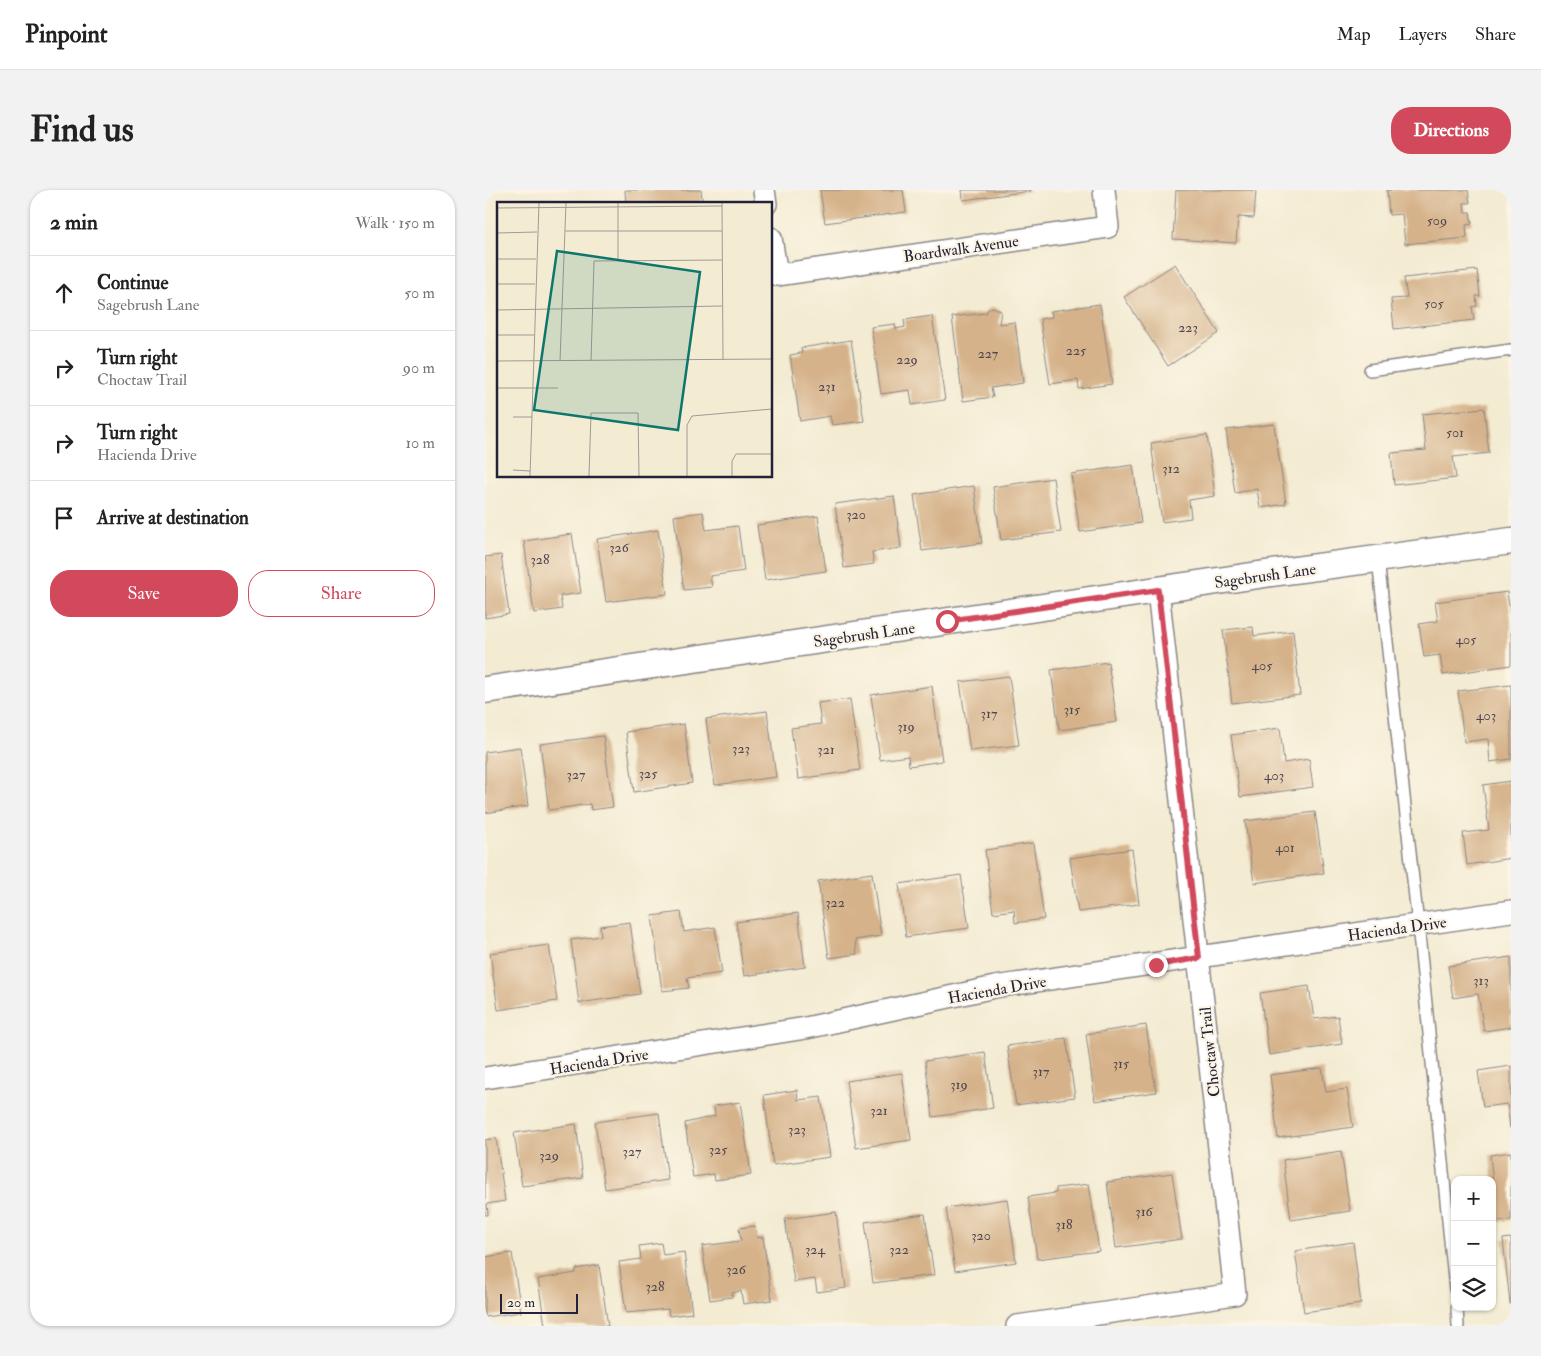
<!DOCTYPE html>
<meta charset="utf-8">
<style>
:root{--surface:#fff;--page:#f2f2f2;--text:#222;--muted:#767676;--line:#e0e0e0;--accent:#d1495b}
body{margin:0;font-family:"IM FELL Double Pica",serif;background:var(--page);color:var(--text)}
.controls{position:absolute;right:15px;bottom:15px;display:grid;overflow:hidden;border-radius:10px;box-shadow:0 1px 4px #0004}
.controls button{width:45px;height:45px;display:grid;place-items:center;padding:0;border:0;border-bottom:1px solid var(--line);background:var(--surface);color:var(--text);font:25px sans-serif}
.scale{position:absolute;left:15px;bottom:12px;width:78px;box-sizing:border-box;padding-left:5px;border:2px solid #22223b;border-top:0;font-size:14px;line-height:18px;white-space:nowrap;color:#22223b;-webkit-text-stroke:4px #fcf5e5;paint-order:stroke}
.stop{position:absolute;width:15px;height:15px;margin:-11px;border:4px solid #d1495b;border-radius:50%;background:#fff}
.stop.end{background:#d1495b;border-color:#fff;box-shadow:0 1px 5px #0008}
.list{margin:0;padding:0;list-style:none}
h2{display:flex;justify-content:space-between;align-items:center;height:65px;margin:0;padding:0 20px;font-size:21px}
h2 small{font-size:16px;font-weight:400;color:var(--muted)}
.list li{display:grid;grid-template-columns:32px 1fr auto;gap:15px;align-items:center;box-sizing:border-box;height:75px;padding:0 20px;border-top:1px solid var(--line)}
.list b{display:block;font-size:19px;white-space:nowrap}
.list p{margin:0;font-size:16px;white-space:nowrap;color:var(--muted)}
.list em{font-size:16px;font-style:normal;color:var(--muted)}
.actions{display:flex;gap:10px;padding:15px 20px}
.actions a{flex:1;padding:11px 0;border:1px solid var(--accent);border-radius:20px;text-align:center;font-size:18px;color:var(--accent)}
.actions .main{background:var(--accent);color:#fff}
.icon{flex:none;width:28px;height:28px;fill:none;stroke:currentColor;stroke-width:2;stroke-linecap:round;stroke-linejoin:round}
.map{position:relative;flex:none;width:1026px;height:1136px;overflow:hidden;border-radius:20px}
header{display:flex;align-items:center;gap:30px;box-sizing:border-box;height:70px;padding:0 25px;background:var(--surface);border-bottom:1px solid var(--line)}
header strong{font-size:24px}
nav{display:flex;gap:28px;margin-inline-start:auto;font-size:18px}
.intro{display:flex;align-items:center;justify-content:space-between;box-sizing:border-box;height:120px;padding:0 30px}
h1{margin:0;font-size:35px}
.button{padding:12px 22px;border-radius:20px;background:var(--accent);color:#fff;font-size:18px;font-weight:700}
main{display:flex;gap:30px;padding:0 30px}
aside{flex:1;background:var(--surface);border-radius:20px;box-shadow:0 1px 4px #0004}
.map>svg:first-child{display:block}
.building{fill:#d5b28a}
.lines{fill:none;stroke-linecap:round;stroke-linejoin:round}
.service-casing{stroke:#8a8686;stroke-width:14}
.minor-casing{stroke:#8a8686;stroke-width:24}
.tertiary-casing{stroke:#8a8686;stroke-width:29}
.service{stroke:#fff;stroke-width:11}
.minor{stroke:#fff;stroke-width:21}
.tertiary{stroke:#fff;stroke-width:26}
.route{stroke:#d1495b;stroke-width:6}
.labels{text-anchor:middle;stroke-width:4.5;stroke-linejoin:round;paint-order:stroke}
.number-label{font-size:14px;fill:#4f464f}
.street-label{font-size:16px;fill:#22223b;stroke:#fcf5e5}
.inset-road{fill:none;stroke:#9f9b96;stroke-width:1}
.view{fill:#0f766e;fill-opacity:0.15;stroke:#0f766e;stroke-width:2.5}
.inset-edge{fill:none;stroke:#22223b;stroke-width:2.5}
</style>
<header>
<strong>Pinpoint</strong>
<nav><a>Map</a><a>Layers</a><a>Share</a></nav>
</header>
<div class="intro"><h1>Find us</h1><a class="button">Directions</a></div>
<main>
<aside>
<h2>2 min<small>Walk · 150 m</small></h2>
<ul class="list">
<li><svg class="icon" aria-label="ahead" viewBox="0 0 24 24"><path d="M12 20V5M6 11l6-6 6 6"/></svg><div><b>Continue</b><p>Sagebrush Lane</p></div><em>50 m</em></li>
<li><svg class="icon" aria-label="right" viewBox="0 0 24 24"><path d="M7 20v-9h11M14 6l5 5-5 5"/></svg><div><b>Turn right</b><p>Choctaw Trail</p></div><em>90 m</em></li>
<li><svg class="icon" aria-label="right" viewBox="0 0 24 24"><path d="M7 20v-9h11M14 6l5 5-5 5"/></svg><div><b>Turn right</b><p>Hacienda Drive</p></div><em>10 m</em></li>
<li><svg class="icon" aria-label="arrive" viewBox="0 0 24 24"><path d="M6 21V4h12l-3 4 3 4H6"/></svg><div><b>Arrive at destination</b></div></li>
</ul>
<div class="actions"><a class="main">Save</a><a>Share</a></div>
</aside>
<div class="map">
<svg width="1026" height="1136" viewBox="0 0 1026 1136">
<rect width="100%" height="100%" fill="#fcf5e5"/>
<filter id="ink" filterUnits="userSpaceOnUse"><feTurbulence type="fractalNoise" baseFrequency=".02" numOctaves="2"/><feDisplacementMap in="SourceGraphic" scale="10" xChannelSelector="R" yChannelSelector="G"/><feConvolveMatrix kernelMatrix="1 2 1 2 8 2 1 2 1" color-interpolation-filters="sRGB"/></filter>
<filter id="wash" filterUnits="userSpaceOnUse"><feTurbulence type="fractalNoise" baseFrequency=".0096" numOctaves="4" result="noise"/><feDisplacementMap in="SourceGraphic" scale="20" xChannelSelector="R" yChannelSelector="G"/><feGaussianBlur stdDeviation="1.12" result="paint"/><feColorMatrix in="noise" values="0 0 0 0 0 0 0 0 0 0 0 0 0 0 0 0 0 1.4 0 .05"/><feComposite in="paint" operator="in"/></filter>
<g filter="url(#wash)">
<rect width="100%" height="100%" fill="#f3ebd2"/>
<g id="blocks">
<!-- building -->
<g class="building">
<path d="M140 0H216L218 14H141Z"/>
<path d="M335 0H418L421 22 340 33Z"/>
<path d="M477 0H546V1L478 10Z"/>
<path d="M691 0H771L769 28 753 27 751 53 688 49Z"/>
<path d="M902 0H983L985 13H979L980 22H985L987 34 981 35 982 48 920 54 917 24 904 25Z"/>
<path d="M690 74 734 143 683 176 639 107Z"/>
<path d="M992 80 995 106H991L992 116 987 117 989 130 909 139 906 109 922 108 919 88Z"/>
<path d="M615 114 627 194 594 199 593 190 565 194 555 129 567 127 566 121Z"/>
<path d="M508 117 516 121 514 134 530 132 538 193 506 198 508 207 478 211 467 127 501 123 503 119Z"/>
<path d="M447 126 460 210 427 215 425 200 396 204 386 137 410 134 411 139 420 137 419 130Z"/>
<path d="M366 150 379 231 347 235 345 226 315 231 305 165 317 163 316 158Z"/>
<path d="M999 218 1004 263 968 267 971 288 909 295 906 263 941 260 937 224Z"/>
<path d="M789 234 801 314 775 318 772 299 750 303 741 240Z"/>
<path d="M722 245 730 306 704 310 706 328 677 332 666 253Z"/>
<path d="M648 275 656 333 595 342 586 284Z"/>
<path d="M568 288 576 342 516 350 508 297Z"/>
<path d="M489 296 497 353 437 361 429 305Z"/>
<path d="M409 306 416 358 387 362 389 374 359 378 350 314Z"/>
<path d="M218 322 221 340 253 336 259 381 225 386 227 397 199 400 189 326Z"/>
<path d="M333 326 341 381 280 390 272 335Z"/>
<path d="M173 340 182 404 121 412 112 349Z"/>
<path d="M87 344 96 403 75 406 77 419 49 423 39 351Z"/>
<path d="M16 365 24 424 0 428V367Z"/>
<path d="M1022 402 1026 429V475L958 485 955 465 939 467 934 434 953 431 950 412Z"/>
<path d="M768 437 769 446 808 441 815 505 747 513 738 440Z"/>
<path d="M623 472 632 532 574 540 566 480Z"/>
<path d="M524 486 534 555 485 561 475 492Z"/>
<path d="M1026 495V569L1005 572 1003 549 979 552 973 501Z"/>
<path d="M447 496 457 571 424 576 423 566 395 570 386 505Z"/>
<path d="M365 509 375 580 313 589 306 538 336 534 333 513Z"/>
<path d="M282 521 291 587 230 595 221 529Z"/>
<path d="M199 534 207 593 149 602 141 542Z"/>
<path d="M795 538 799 573 824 569 828 597 755 607 746 545Z"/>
<path d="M118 546 128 617 106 620 105 614 64 620 55 554Z"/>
<path d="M35 557 43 616 0 623V562Z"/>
<path d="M1026 591V668L982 675 978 643 1004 640 998 595Z"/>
<path d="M830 622 839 683 769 693 760 631Z"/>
<path d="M548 653 559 729 530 733 529 720 508 723 500 660Z"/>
<path d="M647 659 654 714 593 722 585 668Z"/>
<path d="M387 683 396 746 370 750 372 764 344 768 333 691Z"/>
<path d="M476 685 484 738 421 747 414 694Z"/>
<path d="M196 722 199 742 230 737 237 783 202 788 204 798 177 801 167 726Z"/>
<path d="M313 723 320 777 259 786 251 732Z"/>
<path d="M145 732 155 804 94 813 86 750 116 746 115 736Z"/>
<path d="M64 755 72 811 13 820 5 763Z"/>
<path d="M1026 767V837L999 841 993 804 968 808 963 776Z"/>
<path d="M824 796 829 829 853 826 857 854 784 865 775 803Z"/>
<path d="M661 835 671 902 610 911 601 844Z"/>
<path d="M581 848 590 907 531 915 522 856Z"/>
<path d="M500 862 508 918 448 927 440 871Z"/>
<path d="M1026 876V938H1025L1022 914 998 917 993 881Z"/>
<path d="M837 878 841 902 862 899 868 937 793 948 785 885Z"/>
<path d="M417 883 426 950 371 958 361 891Z"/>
<path d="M312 900 313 910 336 907 345 967 288 975 279 905Z"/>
<path d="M255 912 266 985 230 990 229 984 208 987 200 933 230 926 229 916Z"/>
<path d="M174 923 183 990 120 999 110 932Z"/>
<path d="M91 934 98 988 37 996 29 943Z"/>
<path d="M11 948 20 1011 2 1014 3 1025H0V950Z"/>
<path d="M856 961 865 1021 806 1030 798 970Z"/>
<path d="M1026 962V1030L1012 1032 1005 965Z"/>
<path d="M687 983 697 1049 631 1058 622 992Z"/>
<path d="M604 994 614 1061 552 1069 543 1007 571 1003V998Z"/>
<path d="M522 1009 531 1072 470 1081 461 1018Z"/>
<path d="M351 1022 361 1098 332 1102 330 1089 309 1092 300 1029Z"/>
<path d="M440 1024 449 1085 388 1093 380 1032Z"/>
<path d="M270 1036 272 1048 278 1047 287 1110 258 1114 256 1101 247 1103V1107L225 1110 217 1056 256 1051 254 1038Z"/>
<path d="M1026 1048V1114H1025L1018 1049Z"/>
<path d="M868 1052 876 1114 819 1122 810 1061Z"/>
<path d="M176 1053 178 1065 199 1062 207 1123 184 1126 183 1119 141 1123 134 1072 156 1069 154 1056Z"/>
<path d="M27 1063 36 1122 0 1127V1067Z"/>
<path d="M114 1075 123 1136H60L53 1089 91 1083V1079Z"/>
</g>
</g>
</g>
<g filter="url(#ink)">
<use href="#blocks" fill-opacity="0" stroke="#8a8686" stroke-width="1"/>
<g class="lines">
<defs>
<g id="service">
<path d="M885 180 1026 160"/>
<path d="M893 369 933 735 970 1099"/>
<path d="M972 1117 973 1136"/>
</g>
<g id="minor">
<path d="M279 0 281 14"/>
<path d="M286 48 292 85 623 37 619 0"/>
<path d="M0 888 321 838 510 797 1026 721"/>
<path d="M532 1136 750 1104 673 400"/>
</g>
<path id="tertiary" d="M0 500 780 384 1026 351"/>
</defs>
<!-- service casing -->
<use href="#service" class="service-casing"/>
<!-- minor casing -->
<use href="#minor" class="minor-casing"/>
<!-- tertiary casing -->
<use href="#tertiary" class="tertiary-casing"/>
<!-- service -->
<use href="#service" class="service"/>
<!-- minor -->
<use href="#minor" class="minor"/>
<!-- tertiary -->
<use href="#tertiary" class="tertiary"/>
</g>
</g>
<g class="lines" filter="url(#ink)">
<!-- route -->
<path class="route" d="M462 431 673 400 714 768 671 775"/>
</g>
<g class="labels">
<!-- number labels -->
<g class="number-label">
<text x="952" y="35">509</text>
<text x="949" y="118">505</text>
<text x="703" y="142">223</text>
<text x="591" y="165">225</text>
<text x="503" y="168">227</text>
<text x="422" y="174">229</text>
<text x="342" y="201">231</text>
<text x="970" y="247">501</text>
<text x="686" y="283">312</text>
<text x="371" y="329">320</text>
<text x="134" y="362">326</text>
<text x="55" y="374">328</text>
<text x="981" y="454">405</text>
<text x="777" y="480">405</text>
<text x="587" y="524">315</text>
<text x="504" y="528">317</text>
<text x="1001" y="530">403</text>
<text x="421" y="541">319</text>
<text x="256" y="563">323</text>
<text x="341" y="564">321</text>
<text x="163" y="588">325</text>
<text x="91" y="589">327</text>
<text x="789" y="590">403</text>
<text x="800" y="662">401</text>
<text x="350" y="717">322</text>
<text x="996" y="795">313</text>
<text x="636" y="878">315</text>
<text x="556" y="886">317</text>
<text x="474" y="899">319</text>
<text x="394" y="925">321</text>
<text x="312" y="944">323</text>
<text x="233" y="964">325</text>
<text x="147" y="966">327</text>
<text x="64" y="970">329</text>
<text x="659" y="1026">316</text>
<text x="579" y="1039">318</text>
<text x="496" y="1050">320</text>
<text x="330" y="1064">324</text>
<text x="414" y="1064">322</text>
<text x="251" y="1084">326</text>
<text x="170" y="1101">328</text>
</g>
<!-- street labels -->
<g class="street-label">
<text transform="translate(476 58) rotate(-8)" y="6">Boardwalk Avenue</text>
<text transform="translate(780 385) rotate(-8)" y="6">Sagebrush Lane</text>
<text transform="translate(379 444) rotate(-8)" y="6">Sagebrush Lane</text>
<text transform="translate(912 738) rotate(-8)" y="6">Hacienda Drive</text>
<text transform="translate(512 799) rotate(-10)" y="6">Hacienda Drive</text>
<text transform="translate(724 862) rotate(-96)" y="6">Choctaw Trail</text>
<text transform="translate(114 871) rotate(-9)" y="6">Hacienda Drive</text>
</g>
</g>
<!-- overview -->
<g transform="translate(12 12)">
<rect width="275" height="275" fill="#f3ebd2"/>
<path class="inset-road" d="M121 1V59M225 1 226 158M0 6 225 4M68 29H225M0 31 40 30M0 57H39M0 82H38M0 108 225 104M0 133H37M0 159 275 157M63 159 69 1M94 159 97 59 225 58M0 186H61M16 215H35M16 268 33 269M33 274 42 1M92 274 94 211H141L142 274M190 274V223L195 214 275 207M235 274V259L239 252H275"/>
<path class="view" d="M60 49 203 70 181 228 37 208Z"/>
<rect width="275" height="275" class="inset-edge"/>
</g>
</svg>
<div class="controls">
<button>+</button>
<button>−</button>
<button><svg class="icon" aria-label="layers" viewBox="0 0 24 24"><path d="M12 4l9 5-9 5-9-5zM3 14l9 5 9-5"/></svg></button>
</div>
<div class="scale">20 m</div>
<div class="stop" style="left:462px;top:431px"></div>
<div class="stop end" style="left:671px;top:775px"></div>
</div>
</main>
